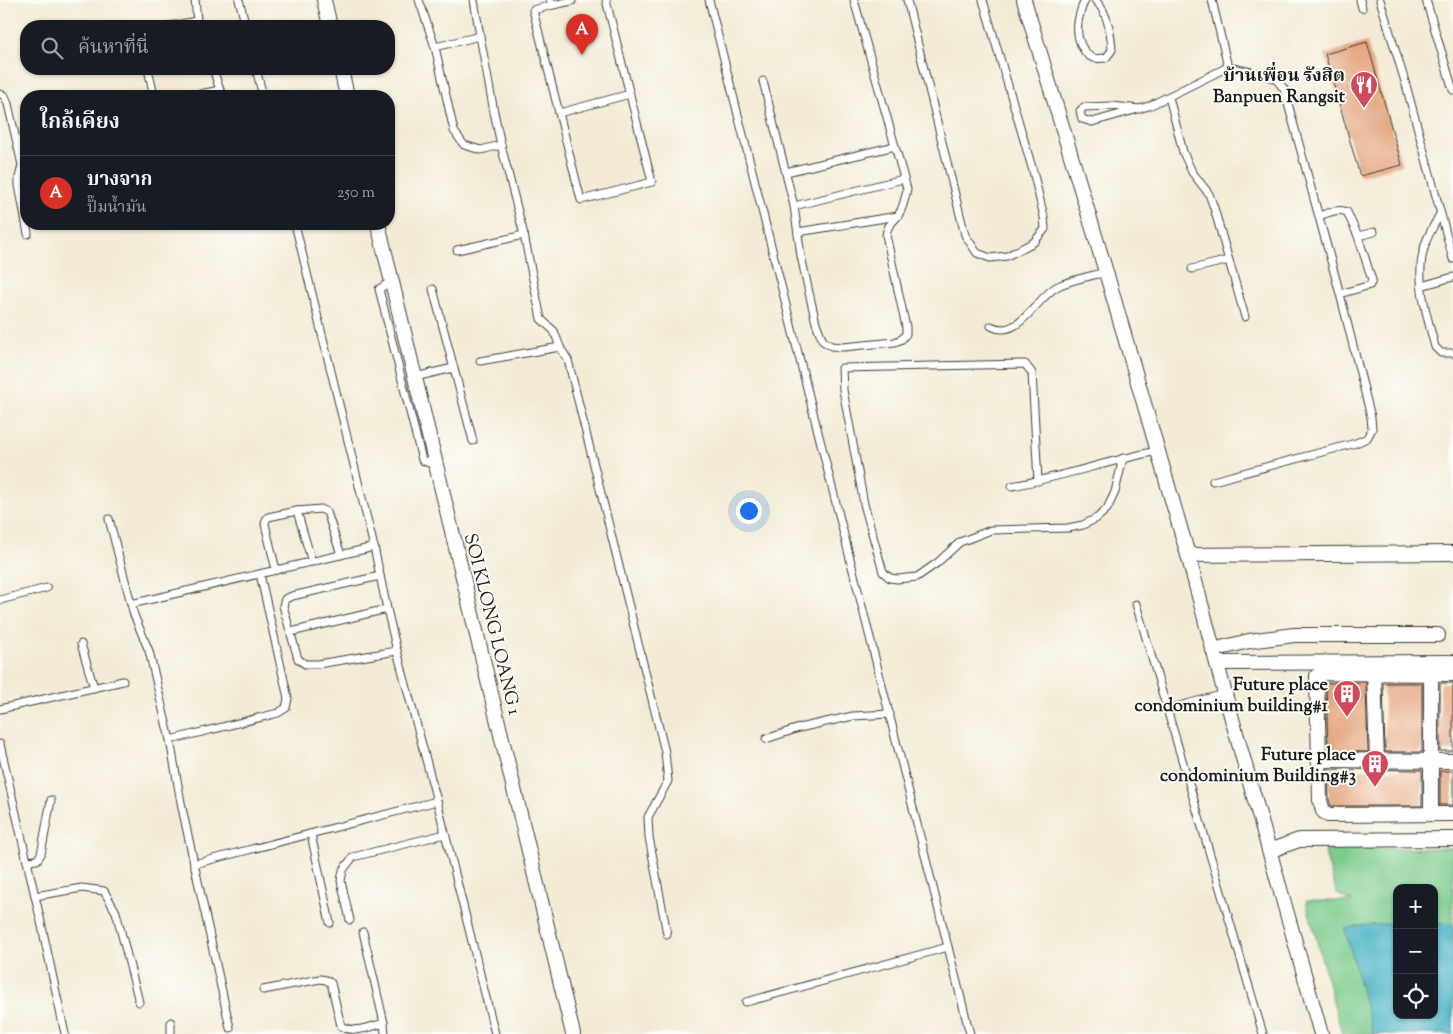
<!DOCTYPE html>
<html lang="th">
<meta charset="utf-8">
<style>
:root{--surface:#171b24;--page:#242831;--text:#f1f3f6;--muted:#9ea1a6;--line:#363941;--accent:#d93025}
body{margin:0;font-family:"Sorts Mill Goudy","Noto Serif Thai",serif;background:var(--page);color:var(--text)}
.controls{position:absolute;right:15px;bottom:15px;display:grid;overflow:hidden;border-radius:10px;box-shadow:0 1px 4px #0004}
.controls button{width:45px;height:45px;display:grid;place-items:center;padding:0;border:0;border-bottom:1px solid var(--line);background:var(--surface);color:var(--text);font:25px sans-serif}
.you{position:absolute;left:748px;top:510px;width:18px;height:18px;margin:-12px;border:4px solid #fff;border-radius:50%;background:#1a73e8;box-shadow:0 0 0 8px #1a73e833}
.badge{display:grid;place-items:center;width:32px;height:32px;border-radius:50%;background:var(--accent);color:#fff;font-size:16px;font-weight:700}
.pin{position:absolute;translate:-50% -41px;filter:drop-shadow(0 1px 2px #0008)}
.pin::after{content:'';position:absolute;top:26px;width:18px;height:15px;background:inherit;clip-path:polygon(0 0,100% 0,50% 100%)}
.list{margin:0;padding:0;list-style:none}
h2{display:flex;justify-content:space-between;align-items:center;height:65px;margin:0;padding:0 20px;font-size:21px}
h2 small{font-size:16px;font-weight:400;color:var(--muted)}
.list li{display:grid;grid-template-columns:32px 1fr auto;gap:15px;align-items:center;box-sizing:border-box;height:75px;padding:0 20px;border-top:1px solid var(--line)}
.list b{display:block;font-size:19px;white-space:nowrap}
.list p{margin:0;font-size:16px;white-space:nowrap;color:var(--muted)}
.list em{font-size:16px;font-style:normal;color:var(--muted)}
.icon{flex:none;width:28px;height:28px;fill:none;stroke:currentColor;stroke-width:2;stroke-linecap:round;stroke-linejoin:round}
.map{position:relative;flex:none;width:1453px;height:1034px;overflow:hidden}
.search{position:absolute;background:var(--surface);box-shadow:0 1px 4px #0004;left:20px;top:20px;width:375px;height:55px;display:flex;align-items:center;gap:12px;box-sizing:border-box;padding:0 18px;border-radius:20px;color:var(--muted);font-size:19px}
.panel{position:absolute;background:var(--surface);box-shadow:0 1px 4px #0004;left:20px;top:90px;width:375px;height:140px;border-radius:20px}
.map>svg:first-child{display:block}
.green{fill:#7bcb8c;stroke:#4c7454;fill-rule:evenodd}
.water{fill:#47b2c5;stroke:#326770}
.building{fill:#e4a37c}
.lines{fill:none;stroke-linecap:round;stroke-linejoin:round}
.service-casing{stroke:#3c3b38;stroke-width:9}
.minor-casing{stroke:#3c3b38;stroke-width:16}
.service{stroke:#fff;stroke-width:7}
.minor{stroke:#fff;stroke-width:14}
.labels{text-anchor:middle;stroke-width:4;stroke-linejoin:round;paint-order:stroke}
.poi-label{font-size:18px;font-weight:bold;fill:#1c1c1c;stroke:#fdfcf7;text-anchor:end}
.street-label{font-size:18px;fill:#1c1c1c;stroke:#fdfcf7}
</style>
<div class="map">
<svg width="1453" height="1034" viewBox="0 0 1453 1034">
<rect width="100%" height="100%" fill="#fdfcf7"/>
<filter id="ink" filterUnits="userSpaceOnUse"><feTurbulence type="fractalNoise" baseFrequency=".02" numOctaves="2"/><feDisplacementMap in="SourceGraphic" scale="10" xChannelSelector="R" yChannelSelector="G"/><feConvolveMatrix kernelMatrix="1 2 1 2 8 2 1 2 1" color-interpolation-filters="sRGB"/></filter>
<filter id="wash" filterUnits="userSpaceOnUse"><feTurbulence type="fractalNoise" baseFrequency=".0096" numOctaves="4" result="noise"/><feDisplacementMap in="SourceGraphic" scale="20" xChannelSelector="R" yChannelSelector="G"/><feGaussianBlur stdDeviation="1.12" result="paint"/><feColorMatrix in="noise" values="0 0 0 0 0 0 0 0 0 0 0 0 0 0 0 0 0 1.4 0 .05"/><feComposite in="paint" operator="in"/></filter>
<g filter="url(#wash)">
<rect width="100%" height="100%" fill="#f3ebd5"/>
<!-- green -->
<path class="green" d="M1453 848V1034H1342L1306 901H1352L1337 894 1326 857 1325 849ZM1397 888H1434V1015H1397Z"/>
<!-- water -->
<path class="water" d="M1397 923V1015H1434V923L1453 924V1034H1373L1345 929 1357 926Z"/>
<g id="blocks">
<!-- building -->
<g class="building">
<path d="M1367 42 1402 165 1360 176 1325 54Z"/>
<path d="M1366 682 1368 752 1328 751 1326 683Z"/>
<path d="M1383 683H1422V752H1385Z"/>
<rect x="1440" y="683" width="13" height="68"/>
<path d="M1328 769 1422 770V806H1331L1329 799Z"/>
<rect x="1440" y="771" width="13" height="34"/>
</g>
</g>
</g>
<g filter="url(#ink)">
<use href="#blocks" fill-opacity="0" stroke="#3c3b38" stroke-width="1"/>
<g class="lines">
<defs>
<g id="service">
<path d="M195 0 197 21 198 26"/>
<path d="M239 0 246 26"/>
<path d="M419 0 435 47 480 36 474 0"/>
<path d="M550 0 553 5 572 1V0"/>
<path d="M709 0 970 1034"/>
<path d="M907 0 965 235 977 253 990 258 1007 256 1034 242 1045 229 1044 217 1033 171 983 0"/>
<path d="M1085 0C1078 15 1074 32 1082 47 1085 52 1087 56 1093 58 1097 59 1102 58 1106 58L1112 50C1111 33 1108 12 1095 0"/>
<path d="M1360 0 1362 8"/>
<path d="M1380 0 1406 85 1453 259"/>
<path d="M1426 0 1453 90"/>
<path d="M553 5 533 10 581 200 652 182 606 0"/>
<path d="M170 26 197 21"/>
<path d="M435 47 454 131 464 145 481 150 501 145 494 112 480 36"/>
<path d="M148 69 154 96"/>
<path d="M213 69 222 96"/>
<path d="M256 69 263 96"/>
<path d="M763 81 794 206 801 256 808 288 816 323 823 341 831 346 843 347 895 342 902 339 906 334V327L886 235C888 222 893 224 899 214 904 206 905 198 907 189L854 0"/>
<path d="M0 94 5 96 8 104 22 165 19 178V185L28 234"/>
<path d="M190 96 220 90"/>
<path d="M1169 97 1183 152 1192 172 1209 194 1214 208 1245 317"/>
<path d="M1140 109 1112 106 1084 107 1080 111 1082 119 1092 122 1149 106 1228 67 1212 0"/>
<path d="M559 113 630 94"/>
<path d="M501 145 524 235 541 319 554 331 560 347 568 360 665 752 668 781 648 817 649 837 667 934"/>
<path d="M786 172 895 146"/>
<path d="M794 206 903 179"/>
<path d="M1440 214C1435 224 1428 234 1425 245 1414 278 1427 315 1435 347L1441 353H1453"/>
<path d="M1319 216C1328 213 1338 208 1347 212L1358 236 1374 232"/>
<path d="M295 224 374 547 387 609 397 651 437 801 495 1034"/>
<path d="M798 232 898 216"/>
<path d="M457 250 524 235"/>
<path d="M1192 269 1229 260"/>
<path d="M392 281 379 289 422 460 436 466"/>
<path d="M1421 286 1453 277"/>
<path d="M433 289 473 441"/>
<path d="M1340 294 1370 285 1372 280 1358 236"/>
<path d="M991 326C1019 341 1036 297 1058 286 1073 279 1091 276 1106 272"/>
<path d="M480 361 560 347"/>
<path d="M415 377 453 368"/>
<path d="M1038 481 1032 373 1025 364 842 368 843 390 864 504 883 572 890 578 897 579 917 577 937 563 960 542 991 530 1068 528 1083 525 1097 518 1107 509 1115 492 1123 458"/>
<path d="M1213 481 1356 443 1367 438 1372 429 1371 417 1340 294 1284 89 1277 80 1265 75 1228 67"/>
<path d="M1012 486C1061 477 1108 461 1157 451"/>
<path d="M297 511 321 509 327 512 341 555"/>
<path d="M109 519 134 615 149 651 170 740 278 713 286 708 288 698 260 574"/>
<path d="M276 570 265 524 266 520 268 517 297 511 312 562"/>
<path d="M380 576 292 596 285 599 283 606 298 659 305 664H318L397 651"/>
<path d="M0 600 47 588"/>
<path d="M131 604 374 547"/>
<path d="M1136 604 1263 1034"/>
<path d="M291 632 387 609"/>
<path d="M81 644 94 688"/>
<path d="M0 709 123 681"/>
<path d="M1167 709 1225 694"/>
<path d="M766 739 799 728 853 716 890 714"/>
<path d="M170 740 182 808 230 1028"/>
<path d="M0 744 41 922 65 1034"/>
<path d="M311 834 330 923"/>
<path d="M27 861 37 860 41 854 51 800"/>
<path d="M194 864 437 801"/>
<path d="M35 896 82 888 104 891 116 912 139 1002"/>
<path d="M350 920 341 881 343 870 353 857 445 834"/>
<path d="M363 932 384 1023 385 1034"/>
<path d="M263 990 320 979 326 980 331 983 341 1026C355 1034 369 1027 384 1023"/>
<path d="M746 1002 948 947"/>
<path d="M171 1034V1022"/>
</g>
<g id="minor">
<path d="M324 0 330 26"/>
<path d="M1024 0 1106 272 1188 555 1225 694 1321 1034"/>
<path d="M341 69 347 96"/>
<path d="M378 224 573 1034"/>
<path d="M1188 555 1453 553"/>
<path d="M1213 650 1249 641 1294 635H1438"/>
<path d="M1217 663 1453 662"/>
<path d="M1374 674 1377 760"/>
<path d="M1431 674V814"/>
<path d="M1453 674 1323 673 1317 676V682L1320 800 1323 811 1328 815 1453 814"/>
<path d="M1318 760 1453 761"/>
<path d="M1269 851 1299 840 1453 839"/>
</g>
</defs>
<!-- service casing -->
<use href="#service" class="service-casing"/>
<!-- minor casing -->
<use href="#minor" class="minor-casing"/>
<!-- service -->
<use href="#service" class="service"/>
<!-- minor -->
<use href="#minor" class="minor"/>
</g>
</g>
<!-- icons -->
<defs>
<symbol id="restaurant-pin" viewBox="-11 -11 22 30"><path d="M0 17L-7.5 6A9.5 9.5 0 1 1 7.5 6Z" fill="#d1495b" stroke="#fdfcf7"/><path d="M-5-6h1v4h1v-4h1v4h1v-4h1v5L-1.5 .5V6h-2V.5L-5-1ZM5-6V6H3V1.5H1.5Q1.5-4 5-6Z" fill="#fff"/></symbol>
<symbol id="building-pin" viewBox="-11 -11 22 30"><path d="M0 17L-7.5 6A9.5 9.5 0 1 1 7.5 6Z" fill="#d1495b" stroke="#fdfcf7"/><path d="M-4-6H4V6H1V3H-1V6H-4ZM-2.5-4.3h1.7v1.8h-1.7ZM.8-4.3h1.7v1.8H.8ZM-2.5-1h1.7V.8h-1.7ZM.8-1h1.7V.8H.8Z" fill="#fff"/></symbol>
</defs>
<g fill-rule="evenodd">
<use href="#restaurant-pin" x="1348" y="69" width="32" height="43"/>
<use href="#building-pin" x="1331" y="678" width="32" height="43"/>
<use href="#building-pin" x="1359" y="748" width="32" height="43"/>
</g>
<g class="labels">
<!-- poi labels -->
<g class="poi-label">
<text x="1345" y="81">บ้านเพื่อน รังสิต<tspan x="1345" dy="21">Banpuen Rangsit</tspan></text>
<text x="1328" y="690">Future place<tspan x="1328" dy="21">condominium building#1</tspan></text>
<text x="1356" y="760">Future place<tspan x="1356" dy="21">condominium Building#3</tspan></text>
</g>
<!-- street labels -->
<g class="street-label">
<text transform="translate(493 624) rotate(76)" y="6">SOI KLONG LOANG 1</text>
</g>
</g>
</svg>
<div class="controls">
<button>+</button>
<button>−</button>
<button><svg class="icon" aria-label="locate" viewBox="0 0 24 24"><circle cx="12" cy="12" r="6"/><path d="M12 2v4M12 18v4M2 12h4M18 12h4"/></svg></button>
</div>
<div class="you"></div>
<div class="pin badge" style="left:582px;top:55px">A</div>
<div class="search"><svg class="icon" aria-label="search" viewBox="0 0 24 24"><circle cx="10" cy="10" r="6"/><path d="M15 15l6 6"/></svg>ค้นหาที่นี่</div>
<section class="panel">
<h2>ใกล้เคียง<small></small></h2>
<ul class="list">
<li><span class="badge">A</span><div><b>บางจาก</b><p>ปั๊มน้ำมัน</p></div><em>250 m</em></li>
</ul>
</section>
</div>
